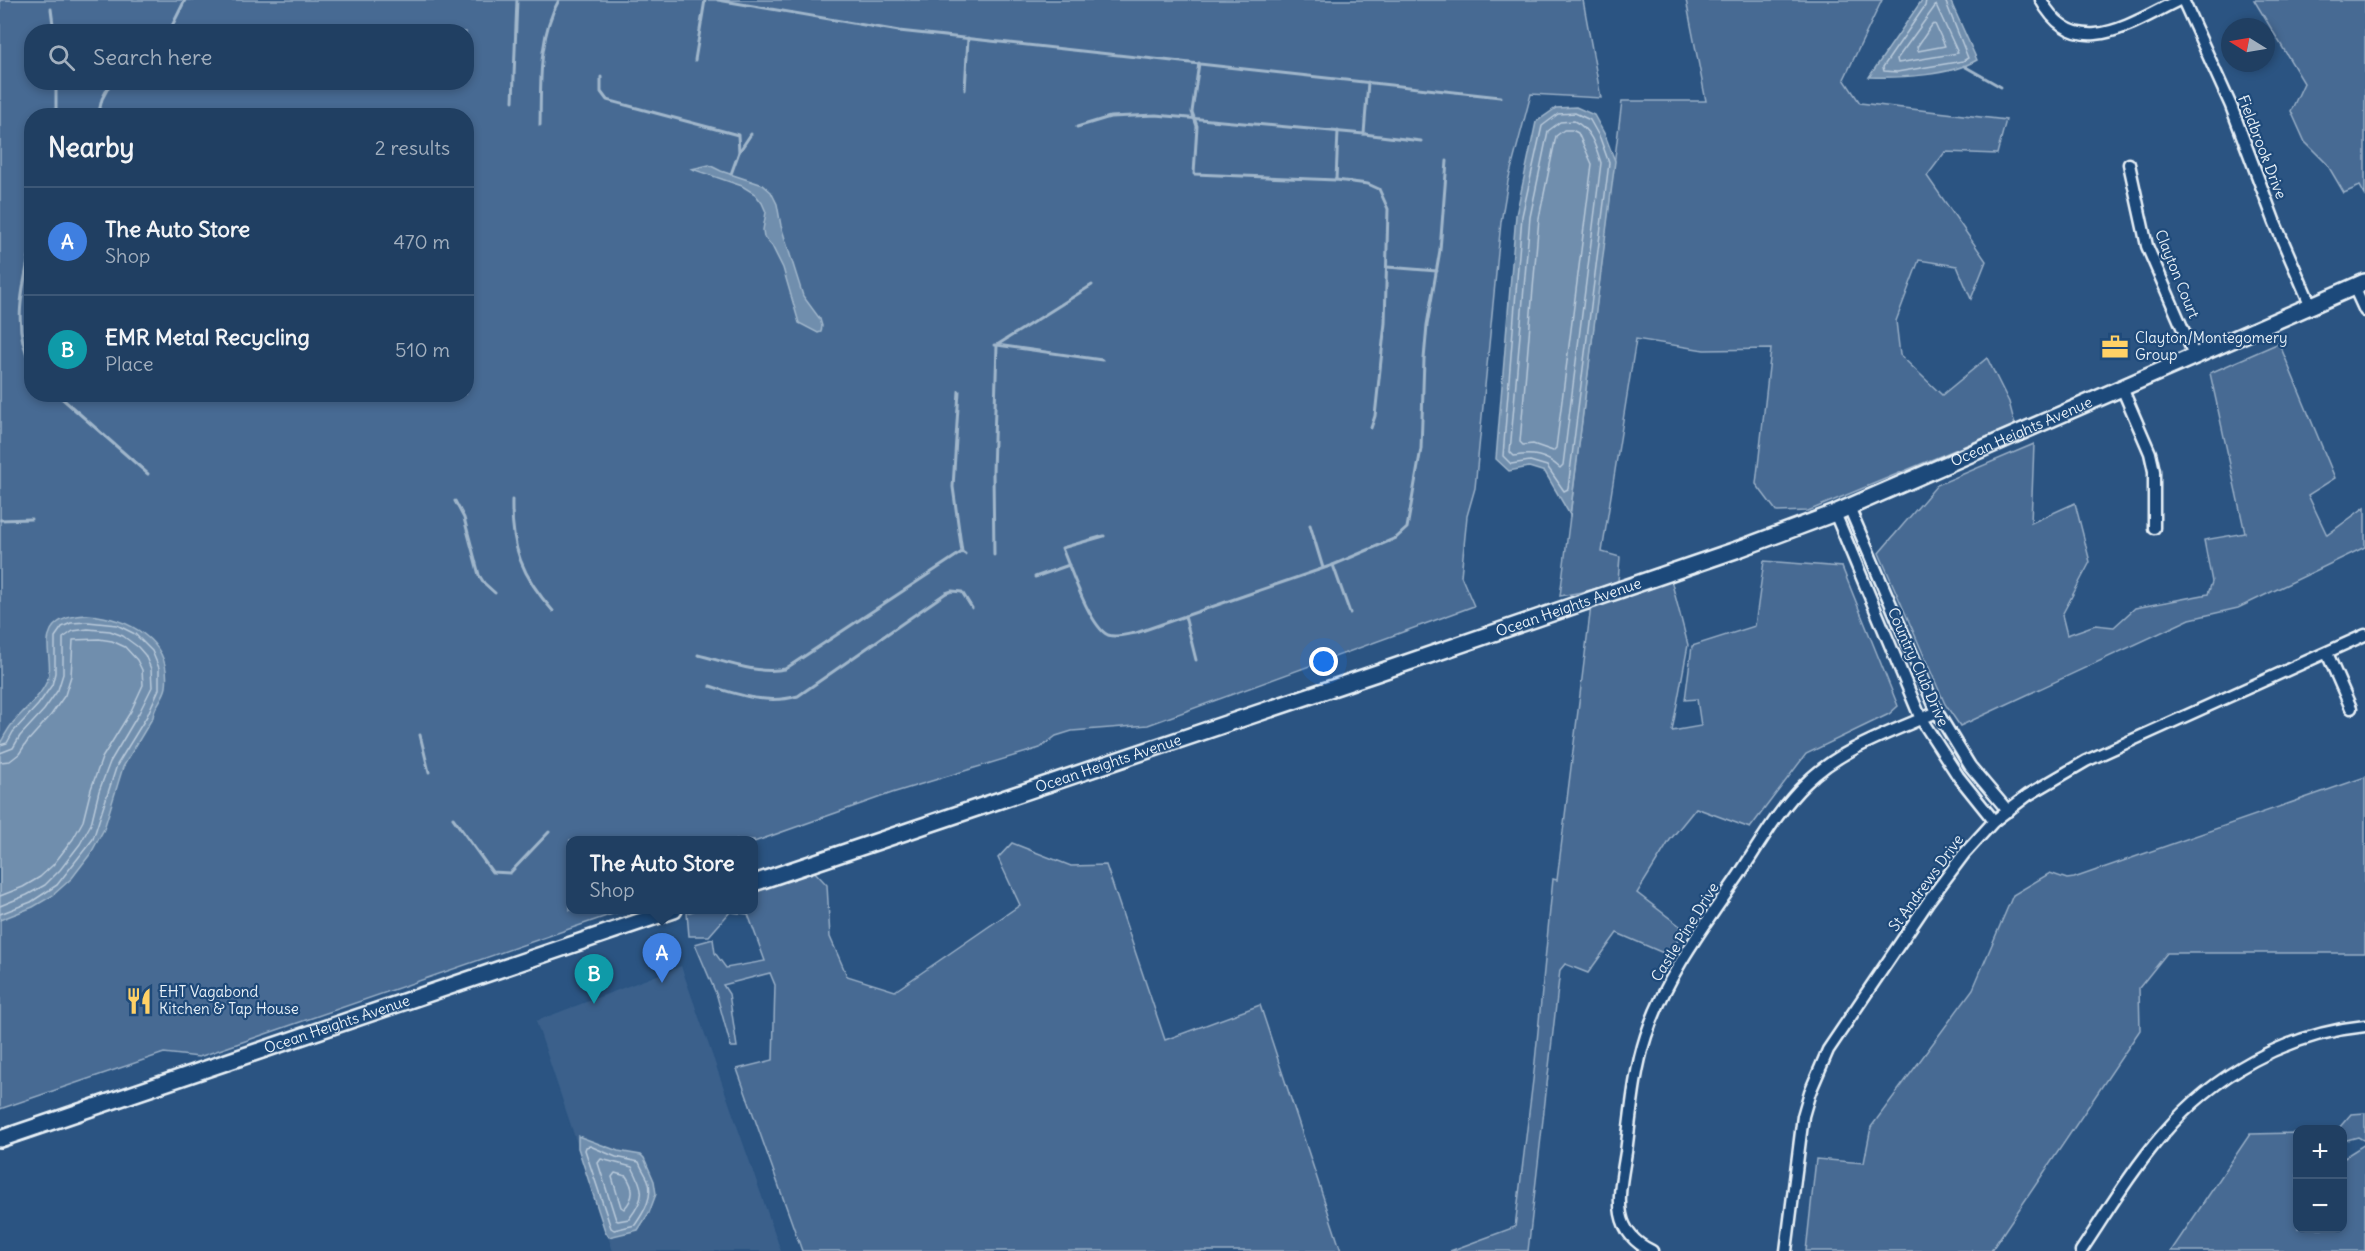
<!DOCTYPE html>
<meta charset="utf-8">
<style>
:root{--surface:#203f62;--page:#284668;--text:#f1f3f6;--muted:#a2afbe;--line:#3d5877;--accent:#ffd166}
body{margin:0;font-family:Delius,sans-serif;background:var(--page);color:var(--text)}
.controls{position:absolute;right:18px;bottom:18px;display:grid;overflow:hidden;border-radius:12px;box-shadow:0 3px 9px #0003}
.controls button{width:54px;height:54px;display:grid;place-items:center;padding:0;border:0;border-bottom:2px solid var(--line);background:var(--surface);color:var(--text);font:30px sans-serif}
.compass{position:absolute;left:2221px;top:18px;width:54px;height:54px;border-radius:50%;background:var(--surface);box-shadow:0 3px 9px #0003;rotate:281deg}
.you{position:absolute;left:1324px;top:662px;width:21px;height:21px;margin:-15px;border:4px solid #fff;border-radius:50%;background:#1a73e8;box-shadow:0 0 0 9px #1a73e833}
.badge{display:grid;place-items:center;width:39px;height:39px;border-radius:50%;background:var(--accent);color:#fff;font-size:20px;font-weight:700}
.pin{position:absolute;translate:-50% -50px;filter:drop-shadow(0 2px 3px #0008)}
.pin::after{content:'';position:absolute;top:32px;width:21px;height:18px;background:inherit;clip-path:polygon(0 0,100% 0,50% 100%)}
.popup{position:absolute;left:566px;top:836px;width:192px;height:78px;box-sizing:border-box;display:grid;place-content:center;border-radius:12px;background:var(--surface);filter:drop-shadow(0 2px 4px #0005);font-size:20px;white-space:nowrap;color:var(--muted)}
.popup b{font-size:22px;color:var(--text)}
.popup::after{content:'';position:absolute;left:50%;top:100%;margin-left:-12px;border:12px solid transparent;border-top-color:var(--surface)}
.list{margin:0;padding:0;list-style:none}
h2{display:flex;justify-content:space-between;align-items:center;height:78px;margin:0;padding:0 24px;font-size:26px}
h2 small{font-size:20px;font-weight:400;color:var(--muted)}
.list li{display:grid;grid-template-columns:39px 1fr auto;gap:18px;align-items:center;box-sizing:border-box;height:108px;padding:0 24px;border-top:2px solid var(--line)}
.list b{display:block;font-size:22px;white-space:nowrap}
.list p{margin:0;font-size:20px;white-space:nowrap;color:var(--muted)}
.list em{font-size:20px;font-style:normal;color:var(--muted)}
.icon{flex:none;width:33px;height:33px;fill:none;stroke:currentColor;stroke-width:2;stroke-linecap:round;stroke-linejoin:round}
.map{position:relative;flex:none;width:2365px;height:1251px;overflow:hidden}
.search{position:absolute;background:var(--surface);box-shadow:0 3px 9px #0003;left:24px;top:24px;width:450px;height:66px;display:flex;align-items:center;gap:15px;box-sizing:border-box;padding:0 21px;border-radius:24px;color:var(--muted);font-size:22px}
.panel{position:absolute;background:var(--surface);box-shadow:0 3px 9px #0003;left:24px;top:108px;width:450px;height:294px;border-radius:24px}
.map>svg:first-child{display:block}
.built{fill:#3a608b}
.green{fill:#476b93;stroke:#98aec6;stroke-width:1.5;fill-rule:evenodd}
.water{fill:#708ead;stroke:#a0b6cb;stroke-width:1.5}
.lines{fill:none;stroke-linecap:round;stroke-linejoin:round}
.shore{stroke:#b8c9da;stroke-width:1.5}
.stream{stroke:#a0b6cb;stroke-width:3}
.street-casing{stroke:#e8f1f8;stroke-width:15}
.secondary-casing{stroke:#e8f1f8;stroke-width:20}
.street{stroke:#1f4a7a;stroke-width:10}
.secondary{stroke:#1f4a7a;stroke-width:15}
.labels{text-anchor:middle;stroke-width:4.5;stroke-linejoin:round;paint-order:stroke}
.street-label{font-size:15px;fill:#e8f1f8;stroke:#1f4a7a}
.poi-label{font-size:15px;fill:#e8f1f8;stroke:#1f4a7a;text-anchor:start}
</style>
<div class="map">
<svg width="2365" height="1251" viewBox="0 0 2365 1251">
<rect width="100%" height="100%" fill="#2b5482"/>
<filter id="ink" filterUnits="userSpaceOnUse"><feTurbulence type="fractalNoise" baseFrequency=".0167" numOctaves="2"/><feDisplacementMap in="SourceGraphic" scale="12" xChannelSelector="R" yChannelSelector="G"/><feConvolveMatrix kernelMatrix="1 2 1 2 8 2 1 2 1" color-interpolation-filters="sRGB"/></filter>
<g filter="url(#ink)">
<!-- built -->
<path class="built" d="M681 966 781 1251H613L536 1021Z"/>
<!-- green -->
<g class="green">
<path d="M0 0H1583L1601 98 1531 94 1508 181 1501 222 1475 488 1467 516 1461 576 1474 606 1148 725 1072 731 1056 736 1040 748 892 793 754 842V840H570V910H624L199 1057 164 1053 0 1109ZM32 32H466V82H32ZM32 116H466V394H32Z"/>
<path d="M1686 0H1882L1844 79 1860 103 2006 120 1997 154 1945 152 1927 176 1986 261 1971 299 1957 266 1919 260 1896 321 1900 355 1942 395 1987 358 2009 402 2015 425 1808 511 1777 512 1756 484 1771 349 1704 350 1636 339 1602 552 1620 557 1618 581C1599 589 1580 593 1560 596L1622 101H1706Z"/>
<path d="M2254 0H2365V195L2360 186 2344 193 2327 164 2305 142 2291 111 2304 83Z"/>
<path d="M2279 343 2335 478 2308 495 2327 535 2365 507V547L2238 608 2190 619 1960 726 1945 704 1879 553 1937 485 2034 444 2031 523 2075 503 2090 562 2062 615 2067 635 2095 625 2114 627 2135 608 2208 594 2212 582 2204 540 2245 533 2210 373Z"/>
<path d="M1764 561 1842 567 1898 706 1889 714 1806 754 1750 828 1696 808 1670 840 1637 893 1685 930 1668 955 1617 933 1588 973 1565 964 1560 970 1528 1251H1450L1515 1227 1534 1072 1553 879 1557 880 1591 606 1671 580 1688 645 1672 731 1701 726 1697 699 1685 700 1692 646 1755 626Z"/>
<path d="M2365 777V953H2167L2139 988 2140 1030 1991 1251H1806L1816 1159 1864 1163 1871 1127 1973 989 2013 895 2050 873 2067 879 2074 878Z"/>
<path d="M1012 843 1071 866 1106 865 1165 1040 1260 1005 1341 1251H802L737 1069 773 1060 775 985 770 973 723 985 729 994 737 1047H731L717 996 695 944 713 939 715 953 726 968 765 961 748 914 730 912 709 936H689L687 913 696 910H754V890L813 870 827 885 830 937 847 976 895 991 1020 905 998 858Z"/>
<path d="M2365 1113V1141L2358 1137 2343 1141 2342 1130 2338 1129 2351 1114Z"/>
<path d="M2297 1133 2298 1228H2342L2343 1158 2365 1144V1251H2171L2250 1134Z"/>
</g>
<!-- water -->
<g class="water">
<path d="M1922 0H1950L1977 60C1949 76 1901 78 1869 77Z"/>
<path d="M1576 107 1594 115 1605 135 1615 161 1570 515 1545 472 1529 467 1509 471 1496 459 1516 215 1536 122 1556 108Z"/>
<path d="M709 165 721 171 763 185 771 192 777 204 781 226 803 296 820 319 822 326 821 332 818 333 799 323 783 268 772 246 764 237 763 230 766 212 762 203 755 194 742 186 692 169Z"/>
<path d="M88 615C128 618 172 640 166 687 164 698 154 706 153 717L123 767 104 829 91 853 72 878 52 896 33 907 0 920V744C5 734 10 725 18 717 29 706 41 695 47 681 54 665 43 645 51 630 58 617 75 616 88 615Z"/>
<path d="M578 1136 618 1151 641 1155 644 1158 654 1181 656 1194 649 1213 638 1230 609 1237 605 1231 578 1148Z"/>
</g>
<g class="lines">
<!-- shore -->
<g class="shore">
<path d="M1926 0 1925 6 1883 67 1884 71 1897 72 1963 61 1968 58 1945 0"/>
<path d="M1936 5 1958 53 1898 63 1897 59Z"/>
<path d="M1935 24 1945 46 1918 51 1917 47 1932 25Z"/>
<path d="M1575 113 1590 120 1600 138 1609 163 1570 472 1568 489 1564 491 1547 466 1530 461 1511 464 1503 456 1522 216 1542 126 1558 114Z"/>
<path d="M1574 121C1591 129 1596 147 1601 163L1563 465 1560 468C1546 455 1533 453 1514 456L1510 452 1530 217 1548 131 1560 122Z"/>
<path d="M1564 130H1572L1578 133 1592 164 1556 448 1553 451 1533 444 1523 445 1520 442 1539 218 1556 136Z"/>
<path d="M0 745 7 743 13 732 38 705 52 685 55 673V637L62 627 71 623 88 622 117 625 135 634 152 651 159 668V689L147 716 117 765 93 839 57 885 31 902 0 914"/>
<path d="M0 753 13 748 20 736 44 710 58 690 63 674V638L73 631 88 629 110 631 123 636 138 647 145 655 151 669 152 687 139 713 110 762 99 791 91 824 80 844 60 870 45 885 27 895 0 906"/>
<path d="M0 762 10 761 19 754 27 742 51 715 65 695 71 676 73 640 99 639 112 641 125 647 137 660 142 670 143 685 131 711 102 758 91 789 83 821 73 839 53 865 40 877 23 887 0 896"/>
<path d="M590 1146 616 1157 639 1162C641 1168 645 1173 648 1180 654 1196 644 1212 635 1225L614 1230 611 1228 585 1150 586 1147Z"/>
<path d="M601 1159 632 1167C644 1189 646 1197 629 1219L618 1221 616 1220 598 1163Z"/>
<path d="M615 1173 626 1176C634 1188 635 1197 624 1209L621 1207 612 1177Z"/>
</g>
<!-- stream -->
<g class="stream">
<path d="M718 0 899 31 1500 97"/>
<path d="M51 9 54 32"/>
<path d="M169 32 185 0"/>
<path d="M695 60 705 0"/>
<path d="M1199 63 1192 112 1197 126 1194 174 1336 180 1368 184 1379 189 1388 209 1385 323 1375 416 1371 428"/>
<path d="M1964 66 2001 87"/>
<path d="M601 77V92L607 100 738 135 739 152 731 174"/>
<path d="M965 90 968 38"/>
<path d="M513 101 517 0"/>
<path d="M56 116V82"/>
<path d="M98 116 102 99 111 82"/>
<path d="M540 125C541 85 538 36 559 0"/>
<path d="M1077 127 1110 117 1156 115 1364 134 1421 141"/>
<path d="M1364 134 1368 82"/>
<path d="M739 152 751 134"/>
<path d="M1336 180 1338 131"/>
<path d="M32 243C24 283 10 327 32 365"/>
<path d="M1387 267 1437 271"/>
<path d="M994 345H997L993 472 994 555"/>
<path d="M997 345 1092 285"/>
<path d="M997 345 1102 360"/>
<path d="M959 391 953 487 962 552 965 554"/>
<path d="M57 394 148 474"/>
<path d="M512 500C511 548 522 576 553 611"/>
<path d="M455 501 464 518 479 575 484 583 495 593"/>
<path d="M0 520 31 519"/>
<path d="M1310 525 1323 568"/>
<path d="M1104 536 1062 548C1070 567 1090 627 1108 635 1117 638 1127 634 1136 633L1333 565 1396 538 1407 528 1421 449 1424 359 1427 325 1440 250 1447 161"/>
<path d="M1333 565 1350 613"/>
<path d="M1035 577 1069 565"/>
<path d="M1185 616 1196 660"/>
<path d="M698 655C724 661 758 675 785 669L962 552"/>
<path d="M710 686C740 695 767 705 798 696L946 593 952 591 962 592 972 608"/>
<path d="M420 735 429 772"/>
<path d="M453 818 492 872 510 873 549 832"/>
</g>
<defs>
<g id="street">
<path d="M2041 0C2076 64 2131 23 2179 0"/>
<path d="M2183 0 2231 106 2275 223 2311 306"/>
<path d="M2129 164 2147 246 2195 357"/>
<path d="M2354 287 2365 311"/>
<path d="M2122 388 2150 453 2154 471V528"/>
<path d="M1849 507 1937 712 1970 766 2008 811"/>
<path d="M1835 513 1921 719 1958 776 1994 821"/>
<path d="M2327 653 2351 708"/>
<path d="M1652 1251C1608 1231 1620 1191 1626 1152 1631 1113 1634 1073 1646 1036 1666 976 1704 926 1739 875 1760 843 1779 809 1806 783 1841 748 1892 732 1937 712"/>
<path d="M1786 1251 1803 1116 1810 1092 1828 1050 1928 902 1964 854 1994 821 2028 795 2086 761 2365 635"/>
<path d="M2081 1251C2107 1212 2132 1170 2163 1134 2214 1074 2286 1034 2365 1026"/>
</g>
<g id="secondary">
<path id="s1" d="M754 883 1374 674 1736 550 1835 513 2365 282"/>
<path id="s2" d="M0 1139 674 910"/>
</g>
</defs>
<!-- street casing -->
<use href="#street" class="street-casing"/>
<!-- secondary casing -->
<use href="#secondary" class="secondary-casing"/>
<!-- street -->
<use href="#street" class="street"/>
<!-- secondary -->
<use href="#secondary" class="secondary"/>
</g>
</g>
<!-- icons -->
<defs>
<symbol id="office-bare" viewBox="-9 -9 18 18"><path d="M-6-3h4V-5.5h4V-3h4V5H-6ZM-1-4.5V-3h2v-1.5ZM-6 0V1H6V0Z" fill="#ffd166" stroke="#1f4a7a" stroke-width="2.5" paint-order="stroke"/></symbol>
<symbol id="restaurant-bare" viewBox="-9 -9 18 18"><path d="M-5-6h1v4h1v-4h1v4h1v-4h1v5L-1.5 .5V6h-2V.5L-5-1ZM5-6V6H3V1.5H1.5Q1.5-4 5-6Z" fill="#ffd166" stroke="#1f4a7a" stroke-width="2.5" paint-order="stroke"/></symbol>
</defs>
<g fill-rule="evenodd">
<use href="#office-bare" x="2096" y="328" width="38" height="38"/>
<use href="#restaurant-bare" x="120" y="982" width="38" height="38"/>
</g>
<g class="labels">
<!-- street labels -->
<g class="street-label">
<text transform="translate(2262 147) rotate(69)" y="5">Fieldbrook Drive</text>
<text transform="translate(2177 274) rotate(68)" y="5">Clayton Court</text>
<text dy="5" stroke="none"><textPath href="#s1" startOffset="1346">Ocean Heights Avenue</textPath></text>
<text dy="5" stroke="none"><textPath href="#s1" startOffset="860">Ocean Heights Avenue</textPath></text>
<text transform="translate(1918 667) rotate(66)" y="5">Country Club Drive</text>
<text dy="5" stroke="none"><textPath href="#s1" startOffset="374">Ocean Heights Avenue</textPath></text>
<text transform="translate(1926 883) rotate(-54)" y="5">St Andrews Drive</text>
<text transform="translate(1685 932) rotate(-58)" y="5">Castle Pine Drive</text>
<text dy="5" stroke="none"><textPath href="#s2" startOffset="356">Ocean Heights Avenue</textPath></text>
</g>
<!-- poi labels -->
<g class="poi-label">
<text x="2135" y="343">Clayton/Montegomery<tspan x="2135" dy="17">Group</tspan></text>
<text x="159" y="997">EHT Vagabond<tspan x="159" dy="17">Kitchen &amp; Tap House</tspan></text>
</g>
</g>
</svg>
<div class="controls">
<button>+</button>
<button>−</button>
</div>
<svg class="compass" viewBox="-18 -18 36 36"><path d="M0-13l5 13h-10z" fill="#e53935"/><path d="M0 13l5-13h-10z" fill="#a2afbe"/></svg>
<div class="you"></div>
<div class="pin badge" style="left:662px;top:983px;background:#3f7fe0">A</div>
<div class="popup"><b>The Auto Store</b>Shop</div>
<div class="pin badge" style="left:594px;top:1004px;background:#0f9aa8">B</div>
<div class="search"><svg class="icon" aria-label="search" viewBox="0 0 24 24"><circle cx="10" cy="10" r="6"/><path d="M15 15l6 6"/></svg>Search here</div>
<section class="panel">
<h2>Nearby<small>2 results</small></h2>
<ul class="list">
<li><span class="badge" style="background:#3f7fe0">A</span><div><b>The Auto Store</b><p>Shop</p></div><em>470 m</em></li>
<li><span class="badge" style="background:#0f9aa8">B</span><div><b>EMR Metal Recycling</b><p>Place</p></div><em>510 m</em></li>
</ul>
</section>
</div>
